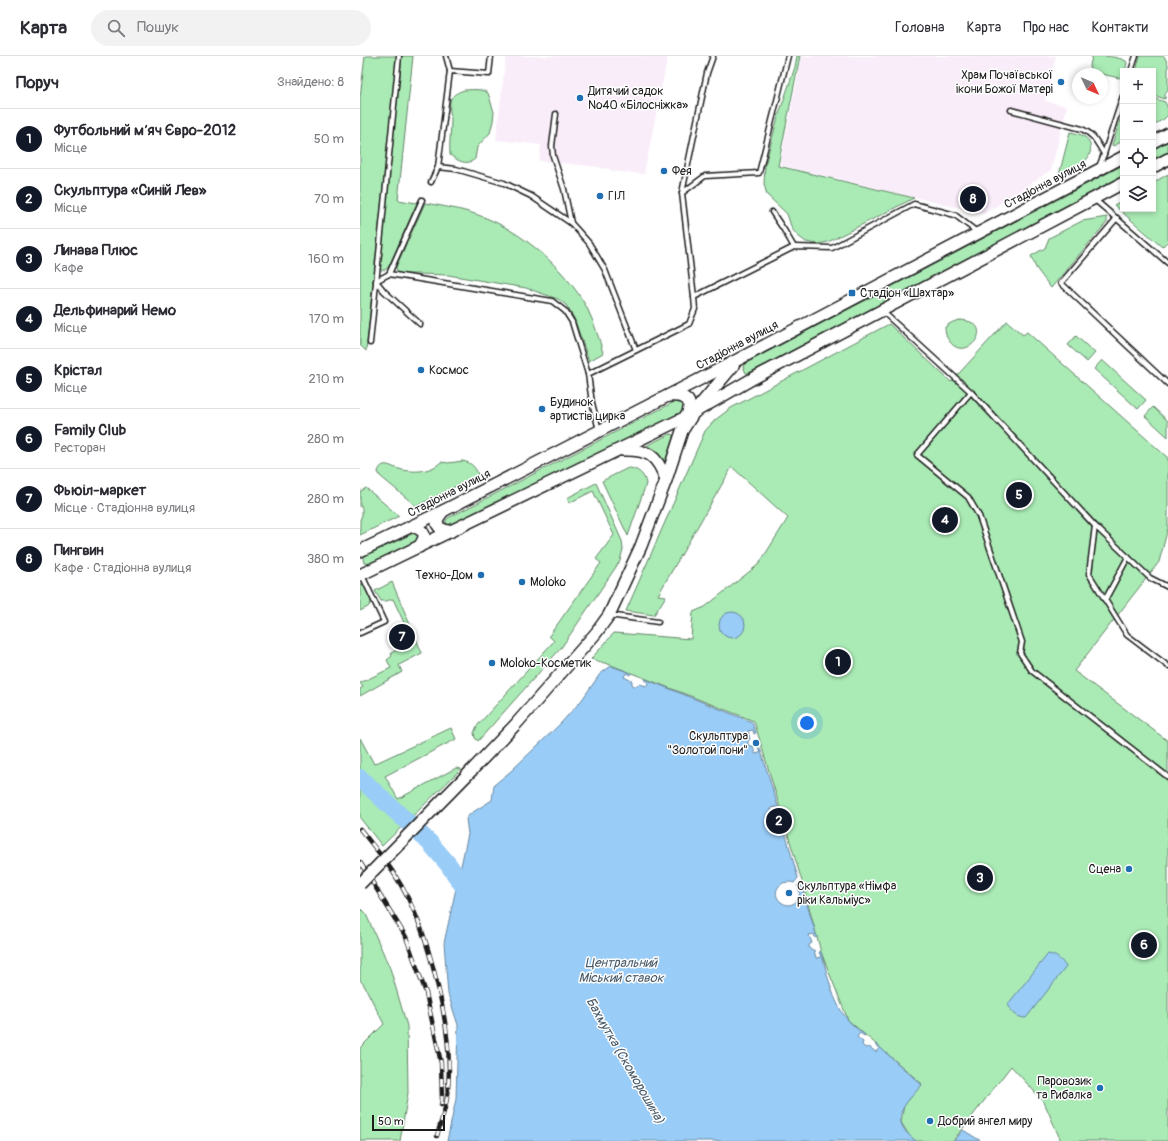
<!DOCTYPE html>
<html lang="uk">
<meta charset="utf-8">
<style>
:root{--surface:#fff;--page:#f2f2f3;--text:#2b2b33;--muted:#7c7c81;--line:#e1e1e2;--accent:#111827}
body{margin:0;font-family:Pangolin,sans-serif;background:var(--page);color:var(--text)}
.controls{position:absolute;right:12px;top:12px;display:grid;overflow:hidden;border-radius:0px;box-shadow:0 2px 6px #0003}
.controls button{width:36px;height:36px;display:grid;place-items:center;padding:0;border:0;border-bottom:1px solid var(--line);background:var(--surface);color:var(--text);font:20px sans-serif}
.compass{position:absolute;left:712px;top:12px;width:36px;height:36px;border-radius:50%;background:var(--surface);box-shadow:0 2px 6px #0003;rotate:134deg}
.scale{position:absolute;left:12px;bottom:10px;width:73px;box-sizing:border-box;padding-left:4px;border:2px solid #1c1c1c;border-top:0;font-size:11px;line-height:14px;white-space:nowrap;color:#1c1c1c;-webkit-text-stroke:3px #fff;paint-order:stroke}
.you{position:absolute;left:447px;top:667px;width:14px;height:14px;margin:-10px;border:3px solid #fff;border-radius:50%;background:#1a73e8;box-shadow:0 0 0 6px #1a73e833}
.badge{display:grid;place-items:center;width:26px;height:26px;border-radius:50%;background:var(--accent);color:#fff;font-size:13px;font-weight:700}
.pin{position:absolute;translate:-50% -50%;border:2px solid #fff;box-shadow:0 1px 4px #0006}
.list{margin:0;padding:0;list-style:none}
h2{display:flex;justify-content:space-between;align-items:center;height:52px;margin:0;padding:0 16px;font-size:17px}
h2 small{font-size:13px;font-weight:400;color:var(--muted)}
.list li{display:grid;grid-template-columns:26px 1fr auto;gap:12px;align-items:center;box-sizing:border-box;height:60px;padding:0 16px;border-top:1px solid var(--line)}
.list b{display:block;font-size:15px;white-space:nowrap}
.list p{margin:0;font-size:13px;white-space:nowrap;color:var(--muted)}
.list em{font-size:13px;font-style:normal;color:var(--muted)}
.icon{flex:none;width:22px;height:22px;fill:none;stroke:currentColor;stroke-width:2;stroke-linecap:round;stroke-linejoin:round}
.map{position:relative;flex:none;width:808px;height:1085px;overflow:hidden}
header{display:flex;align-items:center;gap:24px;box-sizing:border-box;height:56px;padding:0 20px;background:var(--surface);border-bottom:1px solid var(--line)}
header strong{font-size:19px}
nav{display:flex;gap:22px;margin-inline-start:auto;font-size:14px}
.search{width:280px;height:36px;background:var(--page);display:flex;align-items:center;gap:10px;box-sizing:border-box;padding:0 14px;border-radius:22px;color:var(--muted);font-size:15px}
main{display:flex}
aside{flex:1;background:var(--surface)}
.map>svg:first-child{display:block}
.built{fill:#f9edfa}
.green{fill:#aaebb5;stroke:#638468}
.water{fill:#99ccf6;stroke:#67869f}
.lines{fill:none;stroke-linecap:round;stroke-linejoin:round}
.river{stroke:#99ccf6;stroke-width:18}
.lane-casing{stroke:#1c1c1c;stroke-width:7}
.secondary-casing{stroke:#1c1c1c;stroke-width:14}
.lane{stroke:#fff;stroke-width:4}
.secondary{stroke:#fff;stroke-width:11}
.rail-casing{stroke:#1c1c1c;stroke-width:4.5}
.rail{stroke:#fff;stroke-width:3;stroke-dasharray:9;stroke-linecap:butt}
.secondary-bridge-casing{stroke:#1c1c1c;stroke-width:14;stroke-linecap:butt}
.secondary-bridge{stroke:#fff;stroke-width:11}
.poi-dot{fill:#1f6fb2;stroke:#fff;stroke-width:1.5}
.labels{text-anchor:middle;stroke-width:3;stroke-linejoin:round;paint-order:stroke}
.poi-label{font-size:12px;fill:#1c1c1c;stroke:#fff;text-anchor:start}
.street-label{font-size:12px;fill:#1c1c1c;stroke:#fff}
.water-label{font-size:13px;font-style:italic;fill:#485a68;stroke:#fff}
</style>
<header>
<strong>Карта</strong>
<div class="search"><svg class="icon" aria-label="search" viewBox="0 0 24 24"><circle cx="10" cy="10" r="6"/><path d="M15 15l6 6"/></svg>Пошук</div>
<nav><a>Головна</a><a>Карта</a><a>Про нас</a><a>Контакти</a></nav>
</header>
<main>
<aside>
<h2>Поруч<small>Знайдено: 8</small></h2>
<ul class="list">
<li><span class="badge">1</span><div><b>Футбольний мʼяч Євро-2012</b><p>Місце</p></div><em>50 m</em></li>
<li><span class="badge">2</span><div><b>Скульптура «Синій Лев»</b><p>Місце</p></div><em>70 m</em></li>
<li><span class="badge">3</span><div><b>Линава Плюс</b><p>Кафе</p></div><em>160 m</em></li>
<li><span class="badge">4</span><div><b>Дельфинарий Немо</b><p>Місце</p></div><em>170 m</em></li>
<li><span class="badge">5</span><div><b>Крістал</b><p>Місце</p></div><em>210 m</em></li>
<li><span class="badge">6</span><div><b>Family Club</b><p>Ресторан</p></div><em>280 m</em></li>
<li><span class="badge">7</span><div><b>Фьюіл-маркет</b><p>Місце · Стадіонна вулиця</p></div><em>280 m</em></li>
<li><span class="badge">8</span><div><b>Пингвин</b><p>Кафе · Стадіонна вулиця</p></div><em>380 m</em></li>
</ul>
</aside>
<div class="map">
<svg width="808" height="1085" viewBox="0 0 808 1085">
<rect width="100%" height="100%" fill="#fff"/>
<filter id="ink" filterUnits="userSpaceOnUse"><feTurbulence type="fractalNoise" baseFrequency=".025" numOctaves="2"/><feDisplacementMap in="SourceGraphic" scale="8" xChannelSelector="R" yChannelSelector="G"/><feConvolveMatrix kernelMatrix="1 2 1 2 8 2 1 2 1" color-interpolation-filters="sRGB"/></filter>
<g filter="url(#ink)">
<!-- built -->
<g class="built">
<path d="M146 0H308L284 118 251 115 250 113 240 112V111L179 105 181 89 136 84Z"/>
<path d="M442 0H696L685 45 707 50 691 114 624 158 420 109Z"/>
</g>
<!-- green -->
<g class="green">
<path d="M5 0H37L6 295 0 289V42Z"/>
<path d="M42 0H53L38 144 57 147 29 210 25 214H19Z"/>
<path d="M437 0H440L418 110 554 142 468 186 458 188 446 186 438 180 432 173 427 158 407 139 404 128 405 109 418 61 435 11Z"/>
<path d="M732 0C743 0 757 0 766 5L767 7 765 15H763V19L759 22 729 15Z"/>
<path d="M780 0H804L808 8V33L805 38V43L793 39V15H776Z"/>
<path d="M104 34C112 34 120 32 128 37L134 56 133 65 130 77 117 91 115 103C107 110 98 105 90 99 89 87 91 76 91 64 91 58 88 49 91 43 93 38 99 36 104 34Z"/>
<path d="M793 42 805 46 808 53V59L804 63 793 69Z"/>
<path d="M763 55V85L753 90 752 89Z"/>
<path d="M710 76C715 77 721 78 725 81 733 87 732 100 724 106 717 111 707 115 699 119Z"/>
<path d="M808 85V98L793 106V93Z"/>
<path d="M763 109V121L617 197 390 317H386L384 313 383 310 386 307Z"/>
<path d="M808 118V185L802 191 754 149 763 144V153H793V127Z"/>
<path d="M65 147C82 150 101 153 118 159 160 173 206 213 227 252 234 266 239 282 243 297L229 305 214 262 206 249 198 243 166 232 88 219 59 218H42L37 216 36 211Z"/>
<path d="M747 161V166L691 232 676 212 671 200 685 192 689 182 722 165Z"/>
<path d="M600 264C639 266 607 308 590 286 586 281 585 277 585 271 590 267 594 265 600 264Z"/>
<path d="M647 265 663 279 667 276 808 402V472L799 506 714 615 808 685V1085H701L684 1046 651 1010 593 1085H556L550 1081 541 1066 544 1049 562 1028 488 964 461 896 441 822 394 665 251 609 231 603 254 577 331 583 333 556 345 551 399 508 428 462 372 411 298 539 306 540 294 559 266 555 345 375 355 364 371 352 529 268 591 326Z"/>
<path d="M716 280 735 297 727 306 708 289Z"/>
<path d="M742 304 786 344 778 353 734 313Z"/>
<path d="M318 344 323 346 325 350 322 358 89 470 86 468V464L88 462Z"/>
<path d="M793 351 808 365V381L785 360Z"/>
<path d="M310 378 313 379V382L306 403 304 405 284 391Z"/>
<path d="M103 405C111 407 116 411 118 419L59 449 56 450 20 420 18 416C19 413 20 410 24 409 28 408 32 411 36 412 50 417 70 417 81 406L88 407Z"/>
<path d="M268 412C278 412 285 419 286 428L268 480 242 425Z"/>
<path d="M236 427 262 485 263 493 260 505 201 592 118 685 115 682 114 677 117 670 194 585 189 580 241 507 236 503 254 479 233 435 209 447 207 442Z"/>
<path d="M6 432 39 460 0 479V464L2 459V451H0V436Z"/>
<path d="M54 477H58L59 483 56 485 9 508 4 507 3 503 5 500Z"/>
<path d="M32 526 62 597 39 609 42 616 0 640V633L3 631 0 627 31 612 27 604 32 600 31 597 53 586 33 543 26 545H21L15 535Z"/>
<path d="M0 527C7 530 11 540 11 547L8 551 0 555Z"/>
<path d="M91 672 96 683 25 720 38 743 96 712 101 713 22 790 0 762V682L14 708Z"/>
<path d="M0 853 5 856 30 912 47 970 48 1037 40 1085H0V992L24 968 4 929 0 924Z"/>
</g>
<!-- water -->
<g class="water">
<circle cx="372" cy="569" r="13"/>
<path d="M251 610 271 617 270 619 266 617 264 621 272 625V628L274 630H277L279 628 287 630 288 626 284 624 285 623 392 666 396 677 394 678 393 674 388 675 390 683 388 685V688L390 690H393L395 698 400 697 398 692H400L419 754 417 755 416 751 411 752 413 760 411 762V765L413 767H416L418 775 423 774 421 769H423L438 822 434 827C420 822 410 837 421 846 432 855 445 841 437 830L440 826 457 881 455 882 454 878 449 879 452 887 449 889V892L451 894H454L456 902 461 901 459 896H461C468 919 472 946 488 964 493 970 499 974 505 979L504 980 500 977 497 981 503 986 502 989 504 991 507 992 509 991 516 996 519 992 515 989 516 988 562 1029C544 1049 527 1063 556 1085H87L96 1043 98 969 88 938 84 887 108 778 106 763 110 758 132 744 134 729 151 715 200 668 221 645 240 618Z"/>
<path d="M688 898C696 899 702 904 706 911L666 962C657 962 651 956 648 948Z"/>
<path d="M603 1074 621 1085H594Z"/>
</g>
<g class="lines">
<!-- river -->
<path class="river" d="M0 722 70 787 88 808 106 834 114 839"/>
<defs>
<g id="lane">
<path d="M86 0 90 15"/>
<path d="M771 15 776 0"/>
<path d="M651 54 722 73C735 79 737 87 744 98"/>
<path d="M196 58 192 90 193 100 204 133 211 167"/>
<path d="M78 111 96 113 144 127 171 140 211 167 229 187 245 214 276 294"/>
<path d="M739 111 744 98 763 40"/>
<path d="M71 126 78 111 90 15 129 18 131 0"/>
<path d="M322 137 345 120 399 117 428 0"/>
<path d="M734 143 808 207"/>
<path d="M412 156 424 174 434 191"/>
<path d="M757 162 701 227 808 328"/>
<path d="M29 218 62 144"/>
<path d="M334 241 322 137 347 17 353 0"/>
<path d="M522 255 611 336 735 470 790 522 808 531"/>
<path d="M60 268 24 235 16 225 29 218 192 245 205 255 212 266 228 318"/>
<path d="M10 287 39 0"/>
<path d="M611 336 557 399 608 441 619 460 662 586 660 597 672 615 808 721"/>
<path d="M239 374 232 347 228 318 329 268 335 253 334 241 434 191 472 192 554 148 595 159 617 176"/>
<path d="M735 470 729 518 767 579 808 610"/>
<path d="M745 544 768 501"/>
<path d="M249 559 298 566"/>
<path d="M0 577 24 566 2 519"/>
</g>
<g id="secondary">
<path d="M793 86 808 78"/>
<path d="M793 111 808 103"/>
<path d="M308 340C317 339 332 340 329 353 328 356 327 360 326 363"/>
<path d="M262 394C288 393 297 399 306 424"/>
<path d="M83 455 78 462 77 468 80 472 90 476"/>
<path d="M52 470C66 475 67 479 59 491"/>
<path d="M0 495 83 455 362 312 763 101"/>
<path d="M0 519 326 361 392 323 763 127"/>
<path d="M112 714 156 668 236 577 249 559 281 490 306 424 322 375 334 356 373 310"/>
</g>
</defs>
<!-- lane casing -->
<use href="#lane" class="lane-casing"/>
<!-- secondary casing -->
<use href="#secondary" class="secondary-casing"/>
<!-- lane -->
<use href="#lane" class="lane"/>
<!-- secondary -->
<use href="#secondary" class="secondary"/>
<defs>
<g id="rail">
<path d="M0 773C11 787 23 801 33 816 57 853 68 889 78 931 87 968 92 1005 87 1042 85 1055 80 1068 77 1080"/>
<path d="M0 806 46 881 66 937 81 1007 82 1044 81 1049"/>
</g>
</defs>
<!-- rail casing -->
<use href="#rail" class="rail-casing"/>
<!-- rail -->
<use href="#rail" class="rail"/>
<defs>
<path id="secondary-bridge" d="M0 828 112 714"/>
</defs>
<!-- secondary-bridge casing -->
<use href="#secondary-bridge" class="secondary-bridge-casing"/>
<!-- secondary-bridge -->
<use href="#secondary-bridge" class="secondary-bridge"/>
</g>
</g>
<!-- markers -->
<g class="poi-dot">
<circle cx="701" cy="26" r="4"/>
<circle cx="220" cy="42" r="4"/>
<circle cx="304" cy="115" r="4"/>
<circle cx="240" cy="140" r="4"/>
<rect x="488" y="233" width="8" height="8" rx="2"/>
<circle cx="61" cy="314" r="4"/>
<circle cx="182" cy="353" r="4"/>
<circle cx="121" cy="519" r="4"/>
<circle cx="162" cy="526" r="4"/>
<circle cx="132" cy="607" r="4"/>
<circle cx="396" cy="687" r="4"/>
<circle cx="769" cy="813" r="4"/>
<circle cx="429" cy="837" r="4"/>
<circle cx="740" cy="1032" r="4"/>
<circle cx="570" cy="1065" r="4"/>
</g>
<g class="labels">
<!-- poi labels -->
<g class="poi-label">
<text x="693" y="23" text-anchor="end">Храм Почаївської<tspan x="693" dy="14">ікони Божої Матері</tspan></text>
<text x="228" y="39">Дитячий садок<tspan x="228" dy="14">№40 «Білосніжка»</tspan></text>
<text x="312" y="119">Фея</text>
<text x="248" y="144">ГІЛ</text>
<text x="500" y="241">Стадіон «Шахтар»</text>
<text x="69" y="318">Космос</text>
<text x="190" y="350">Будинок<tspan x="190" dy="14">артистів цирка</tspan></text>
<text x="113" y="523" text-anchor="end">Техно-Дом</text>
<text x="170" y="530">Moloko</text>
<text x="140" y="611">Moloko-Косметик</text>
<text x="388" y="684" text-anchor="end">Скульптура<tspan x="388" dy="14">"Золотой пони"</tspan></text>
<text x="761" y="817" text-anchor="end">Сцена</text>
<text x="437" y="834">Скульптура «Німфа<tspan x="437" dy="14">ріки Кальміус»</tspan></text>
<text x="732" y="1029" text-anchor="end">Паровозик<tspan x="732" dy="14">та Рибалка</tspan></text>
<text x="578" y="1069">Добрий ангел миру</text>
</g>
<!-- street labels -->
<g class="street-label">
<text transform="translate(685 128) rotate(-28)" y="4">Стадіонна вулиця</text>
<text transform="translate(377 289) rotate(-28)" y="4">Стадіонна вулиця</text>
<text transform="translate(89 437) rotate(-27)" y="4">Стадіонна вулиця</text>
</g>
<!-- water labels -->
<g class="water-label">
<text x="261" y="911">Центральний<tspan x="261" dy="15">Міський ставок</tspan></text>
<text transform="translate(266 1004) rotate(60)" y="5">Бахмутка (Скоморошина)</text>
</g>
</g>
</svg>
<div class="controls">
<button>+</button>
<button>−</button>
<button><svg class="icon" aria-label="locate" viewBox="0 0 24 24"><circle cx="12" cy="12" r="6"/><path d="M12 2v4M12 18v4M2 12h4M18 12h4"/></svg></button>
<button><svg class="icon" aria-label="layers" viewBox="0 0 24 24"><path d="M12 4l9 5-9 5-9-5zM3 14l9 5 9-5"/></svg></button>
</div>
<svg class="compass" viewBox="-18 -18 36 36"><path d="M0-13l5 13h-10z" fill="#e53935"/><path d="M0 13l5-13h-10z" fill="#7c7c81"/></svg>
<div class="scale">50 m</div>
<div class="you"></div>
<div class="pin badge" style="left:478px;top:606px">1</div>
<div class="pin badge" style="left:419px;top:765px">2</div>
<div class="pin badge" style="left:620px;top:822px">3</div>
<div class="pin badge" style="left:585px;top:464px">4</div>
<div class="pin badge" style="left:659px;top:439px">5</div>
<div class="pin badge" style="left:784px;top:889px">6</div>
<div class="pin badge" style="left:42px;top:581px">7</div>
<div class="pin badge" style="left:613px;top:143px">8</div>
</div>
</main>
